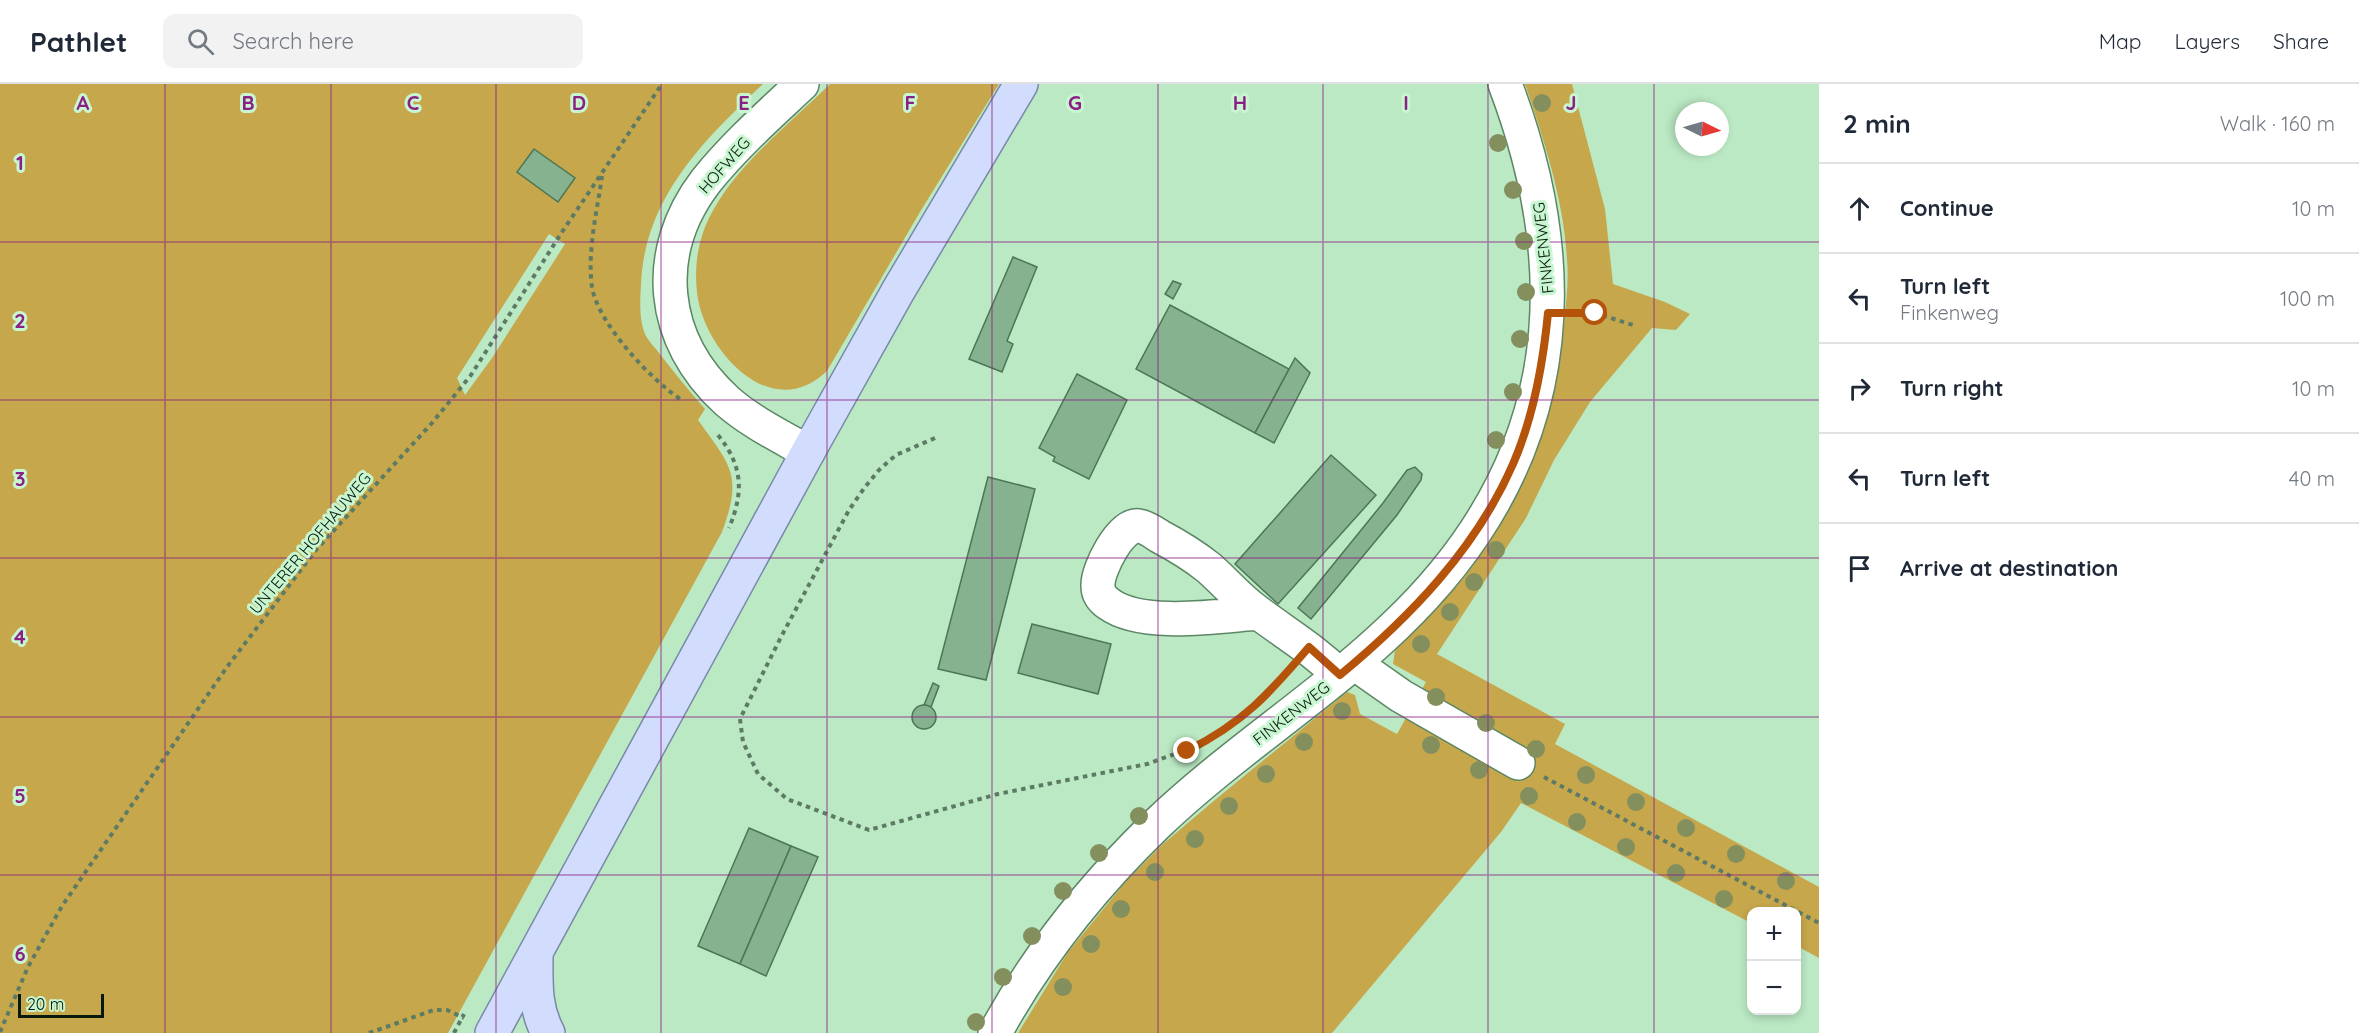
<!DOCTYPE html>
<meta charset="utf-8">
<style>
:root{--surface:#fff;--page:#f2f2f3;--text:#1f2937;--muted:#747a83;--line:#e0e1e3}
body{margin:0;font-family:Quicksand,sans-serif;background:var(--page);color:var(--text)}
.controls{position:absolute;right:18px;bottom:18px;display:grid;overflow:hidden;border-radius:12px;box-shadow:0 3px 9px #0003}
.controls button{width:54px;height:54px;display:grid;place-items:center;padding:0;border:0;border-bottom:2px solid var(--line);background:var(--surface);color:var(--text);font:30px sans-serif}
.compass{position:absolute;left:1675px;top:18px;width:54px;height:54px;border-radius:50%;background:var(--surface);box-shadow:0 3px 9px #0003;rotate:95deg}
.scale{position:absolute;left:18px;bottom:15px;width:86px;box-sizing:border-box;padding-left:6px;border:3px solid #08190d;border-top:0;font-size:16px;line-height:21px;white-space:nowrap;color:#08190d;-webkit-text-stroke:4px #c8f6d1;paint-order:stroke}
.stop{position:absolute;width:18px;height:18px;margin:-14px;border:4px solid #b45309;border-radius:50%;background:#fff}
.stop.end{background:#b45309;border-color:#fff;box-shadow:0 2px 6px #0008}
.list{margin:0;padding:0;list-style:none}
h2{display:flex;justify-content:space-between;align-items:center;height:78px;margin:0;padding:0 24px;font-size:26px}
h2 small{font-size:20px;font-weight:400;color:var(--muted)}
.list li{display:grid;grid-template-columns:39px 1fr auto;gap:18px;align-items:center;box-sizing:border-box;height:90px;padding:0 24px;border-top:2px solid var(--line)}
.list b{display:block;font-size:22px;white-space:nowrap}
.list p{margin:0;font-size:20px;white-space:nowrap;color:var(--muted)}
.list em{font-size:20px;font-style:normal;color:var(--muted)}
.icon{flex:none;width:33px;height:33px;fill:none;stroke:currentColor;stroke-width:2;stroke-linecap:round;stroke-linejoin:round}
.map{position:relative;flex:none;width:1819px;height:949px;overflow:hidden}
header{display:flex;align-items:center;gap:36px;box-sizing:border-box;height:84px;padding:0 30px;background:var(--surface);border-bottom:2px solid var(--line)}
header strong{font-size:28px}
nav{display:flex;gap:33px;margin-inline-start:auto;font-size:21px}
.search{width:420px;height:54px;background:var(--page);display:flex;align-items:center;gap:15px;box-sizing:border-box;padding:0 21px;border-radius:12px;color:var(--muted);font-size:22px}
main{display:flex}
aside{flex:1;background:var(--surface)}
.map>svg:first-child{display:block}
.green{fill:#c6a74b;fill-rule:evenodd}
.building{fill:#86b28f;stroke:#4c7655;stroke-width:1.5}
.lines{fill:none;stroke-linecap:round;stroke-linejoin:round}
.minor-casing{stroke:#5c8765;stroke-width:36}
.major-casing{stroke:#7889a8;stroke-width:36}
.path{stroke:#5d7b64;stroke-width:4;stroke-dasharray:4.5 4.5;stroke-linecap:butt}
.minor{stroke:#fff;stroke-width:33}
.major{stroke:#d2dcfd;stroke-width:33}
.tree{fill:#848f5e}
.route{stroke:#b45309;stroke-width:8}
.grid{fill:none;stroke:#8a1f84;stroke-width:1.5;stroke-opacity:0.55}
.labels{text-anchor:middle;stroke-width:6;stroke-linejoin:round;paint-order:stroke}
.street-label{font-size:16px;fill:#08190d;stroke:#c8f6d1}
.grid-label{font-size:20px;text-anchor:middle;font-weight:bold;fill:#8a1f84;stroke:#c8f6d1;stroke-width:6;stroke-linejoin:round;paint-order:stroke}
</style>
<header>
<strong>Pathlet</strong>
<div class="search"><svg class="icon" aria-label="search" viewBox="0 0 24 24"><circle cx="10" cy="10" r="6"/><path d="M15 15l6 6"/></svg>Search here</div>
<nav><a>Map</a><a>Layers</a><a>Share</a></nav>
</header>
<main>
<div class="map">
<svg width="1819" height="949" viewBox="0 0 1819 949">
<rect width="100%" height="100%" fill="#bbe9c4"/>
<!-- green -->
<g class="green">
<path d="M0 0H763C704 56 644 114 641 201 640 216 639 236 645 250 648 257 655 263 659 269 674 288 689 307 705 325L698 336C731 382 743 391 722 448L448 949H0ZM549 150 565 160 492 274 465 311 457 294Z"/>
<path d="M830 0H999L920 128 827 287C775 337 715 277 700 224 694 202 695 173 702 152 721 92 787 43 830 0Z"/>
<path d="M1525 0H1572L1605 125 1613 200 1665 218 1690 230 1676 246 1652 244 1590 318 1554 376 1526 434 1437 570 1565 640 1555 660 1819 803V874L1797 862 1796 828H1752L1751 839 1521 719 1501 748 1332 949H1018L1068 868 1128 795 1163 760 1216 715 1347 608 1355 611 1360 630 1397 650 1426 598 1393 580C1394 576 1394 570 1395 567 1400 559 1411 551 1417 544 1436 524 1456 505 1472 483 1526 409 1556 331 1564 240 1566 219 1569 198 1567 176 1564 117 1544 56 1525 0Z"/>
</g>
<!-- building -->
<g class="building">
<path d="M534 65 575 94 558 118 517 88Z"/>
<path d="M1013 173 1037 183 1007 257 1013 260 1002 288 969 275Z"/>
<path d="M1173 197 1181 200 1173 215 1165 210Z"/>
<path d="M1170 221 1289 285 1255 349 1136 285Z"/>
<path d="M1295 274 1310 289 1274 359 1255 349Z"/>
<path d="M1077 290 1127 316 1089 395 1053 377 1055 373 1039 364Z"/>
<path d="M1331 371 1376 411 1278 520 1235 480Z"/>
<path d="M1415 383 1422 390 1421 396 1397 431 1311 535 1298 524 1383 419 1407 386Z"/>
<path d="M988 393 1035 405 986 596 938 585Z"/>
<path d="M1032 540 1111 560 1098 610 1018 589Z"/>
<path d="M933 599 939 602 931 623 924 621Z"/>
<circle cx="924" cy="633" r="12"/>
<path d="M749 744 791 762 740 880 698 862Z"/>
<path d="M791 762 818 773 766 892 740 880Z"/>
</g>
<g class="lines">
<defs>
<g id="minor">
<path d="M802 0C769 31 734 62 706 97 651 169 660 256 727 317 751 338 780 352 808 368"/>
<path d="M1258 529C1219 532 1142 544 1109 520 1103 516 1098 510 1098 502 1097 486 1121 439 1139 442 1146 443 1153 448 1159 452 1176 461 1194 472 1209 484 1225 498 1238 514 1256 527 1285 549 1313 565 1339 591"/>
<path d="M1354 579 1401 612 1518 679"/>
<path d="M995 949C1037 872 1093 802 1156 741 1231 669 1320 614 1395 542 1557 388 1583 205 1505 0"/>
</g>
<g id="major">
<path d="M536 869C536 898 534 923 548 949"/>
<path d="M492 949 808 368 898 207 1021 0"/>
</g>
</defs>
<!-- minor casing -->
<use href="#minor" class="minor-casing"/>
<!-- major casing -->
<use href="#major" class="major-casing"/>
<!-- path -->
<g class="path">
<path d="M602 92C597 128 587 167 592 203 598 240 652 297 683 317"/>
<path d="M1576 228 1595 229 1636 242"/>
<path d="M718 351C743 382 744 408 729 444"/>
<path d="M935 354 896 371 879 386 865 403 849 426 781 553 740 635 743 658 758 690 787 715 869 746 998 710 1147 680 1197 662"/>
<path d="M1544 693 1819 839"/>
<path d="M0 948 28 883 62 822 227 583 316 466 432 339 471 291 562 148 662 0"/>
<path d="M369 949 434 926H447L464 934"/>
<path d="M454 949 464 930"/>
</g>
<!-- minor -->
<use href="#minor" class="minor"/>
<!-- major -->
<use href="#major" class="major"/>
</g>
<!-- trees -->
<g class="tree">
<circle cx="1542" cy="19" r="9"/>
<circle cx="1498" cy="59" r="9"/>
<circle cx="1513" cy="106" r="9"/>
<circle cx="1524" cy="157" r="9"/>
<circle cx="1526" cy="208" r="9"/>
<circle cx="1520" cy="255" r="9"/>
<circle cx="1513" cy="308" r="9"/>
<circle cx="1496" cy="356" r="9"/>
<circle cx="1496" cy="466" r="9"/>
<circle cx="1474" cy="498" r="9"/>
<circle cx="1450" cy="528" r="9"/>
<circle cx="1421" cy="560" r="9"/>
<circle cx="1436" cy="613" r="9"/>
<circle cx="1342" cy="627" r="9"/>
<circle cx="1486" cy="639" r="9"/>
<circle cx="1304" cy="658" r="9"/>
<circle cx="1431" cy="661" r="9"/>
<circle cx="1536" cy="665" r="9"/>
<circle cx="1479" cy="686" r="9"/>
<circle cx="1266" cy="690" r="9"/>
<circle cx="1586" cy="691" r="9"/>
<circle cx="1529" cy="712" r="9"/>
<circle cx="1636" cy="718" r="9"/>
<circle cx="1229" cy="722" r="9"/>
<circle cx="1139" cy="732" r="9"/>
<circle cx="1577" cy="738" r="9"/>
<circle cx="1686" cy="744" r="9"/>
<circle cx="1195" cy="755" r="9"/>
<circle cx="1626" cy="763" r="9"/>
<circle cx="1099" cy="769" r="9"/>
<circle cx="1736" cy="770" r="9"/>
<circle cx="1155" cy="788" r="9"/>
<circle cx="1676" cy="789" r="9"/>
<circle cx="1786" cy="797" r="9"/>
<circle cx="1063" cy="807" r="9"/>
<circle cx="1724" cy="815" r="9"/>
<circle cx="1121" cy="825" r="9"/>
<circle cx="1032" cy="852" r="9"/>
<circle cx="1091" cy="860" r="9"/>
<circle cx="1003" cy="893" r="9"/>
<circle cx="1063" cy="903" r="9"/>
<circle cx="976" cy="938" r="9"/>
</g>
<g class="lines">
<!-- route -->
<path class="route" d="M1187 667C1244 638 1268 611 1309 563L1340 591C1410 533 1476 465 1513 380 1534 332 1543 280 1548 229H1595"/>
</g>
<!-- grid -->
<path class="grid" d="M165 0V949M331 0V949M496 0V949M661 0V949M827 0V949M992 0V949M1158 0V949M1323 0V949M1488 0V949M1654 0V949M0 158H1819M0 316H1819M0 474H1819M0 633H1819M0 791H1819"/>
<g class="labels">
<!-- street labels -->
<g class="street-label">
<text transform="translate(724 81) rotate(-49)" y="6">HOFWEG</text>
<text transform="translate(1543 164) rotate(-96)" y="6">FINKENWEG</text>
<text transform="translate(310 459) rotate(-50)" y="6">UNTERER HOFHAUWEG</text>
<text transform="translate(1291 629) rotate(-38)" y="6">FINKENWEG</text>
</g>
</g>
<g class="grid-label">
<text x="83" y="26">A</text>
<text x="248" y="26">B</text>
<text x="413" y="26">C</text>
<text x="579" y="26">D</text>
<text x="744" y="26">E</text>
<text x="910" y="26">F</text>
<text x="1075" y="26">G</text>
<text x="1240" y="26">H</text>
<text x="1406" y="26">I</text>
<text x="1571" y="26">J</text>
<text x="20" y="86">1</text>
<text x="20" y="244">2</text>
<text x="20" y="402">3</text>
<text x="20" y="560">4</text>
<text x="20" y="719">5</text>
<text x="20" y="877">6</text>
</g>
</svg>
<div class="controls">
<button>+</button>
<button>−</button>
</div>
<svg class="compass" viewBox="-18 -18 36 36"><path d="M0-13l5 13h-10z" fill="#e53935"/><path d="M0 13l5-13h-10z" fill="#747a83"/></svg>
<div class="scale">20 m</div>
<div class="stop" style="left:1595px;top:229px"></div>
<div class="stop end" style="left:1187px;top:667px"></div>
</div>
<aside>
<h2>2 min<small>Walk · 160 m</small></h2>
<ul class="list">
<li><svg class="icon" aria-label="ahead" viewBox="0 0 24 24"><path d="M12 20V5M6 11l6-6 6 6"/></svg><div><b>Continue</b></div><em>10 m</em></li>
<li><svg class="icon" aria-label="left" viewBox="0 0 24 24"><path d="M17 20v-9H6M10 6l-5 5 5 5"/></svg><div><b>Turn left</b><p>Finkenweg</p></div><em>100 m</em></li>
<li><svg class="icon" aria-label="right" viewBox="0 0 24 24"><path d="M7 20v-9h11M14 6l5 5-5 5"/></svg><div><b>Turn right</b></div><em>10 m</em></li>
<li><svg class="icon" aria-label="left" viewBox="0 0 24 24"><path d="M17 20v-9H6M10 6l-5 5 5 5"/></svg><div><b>Turn left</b></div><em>40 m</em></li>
<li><svg class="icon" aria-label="arrive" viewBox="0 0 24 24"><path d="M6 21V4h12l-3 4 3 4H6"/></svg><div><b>Arrive at destination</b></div></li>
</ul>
</aside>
</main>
